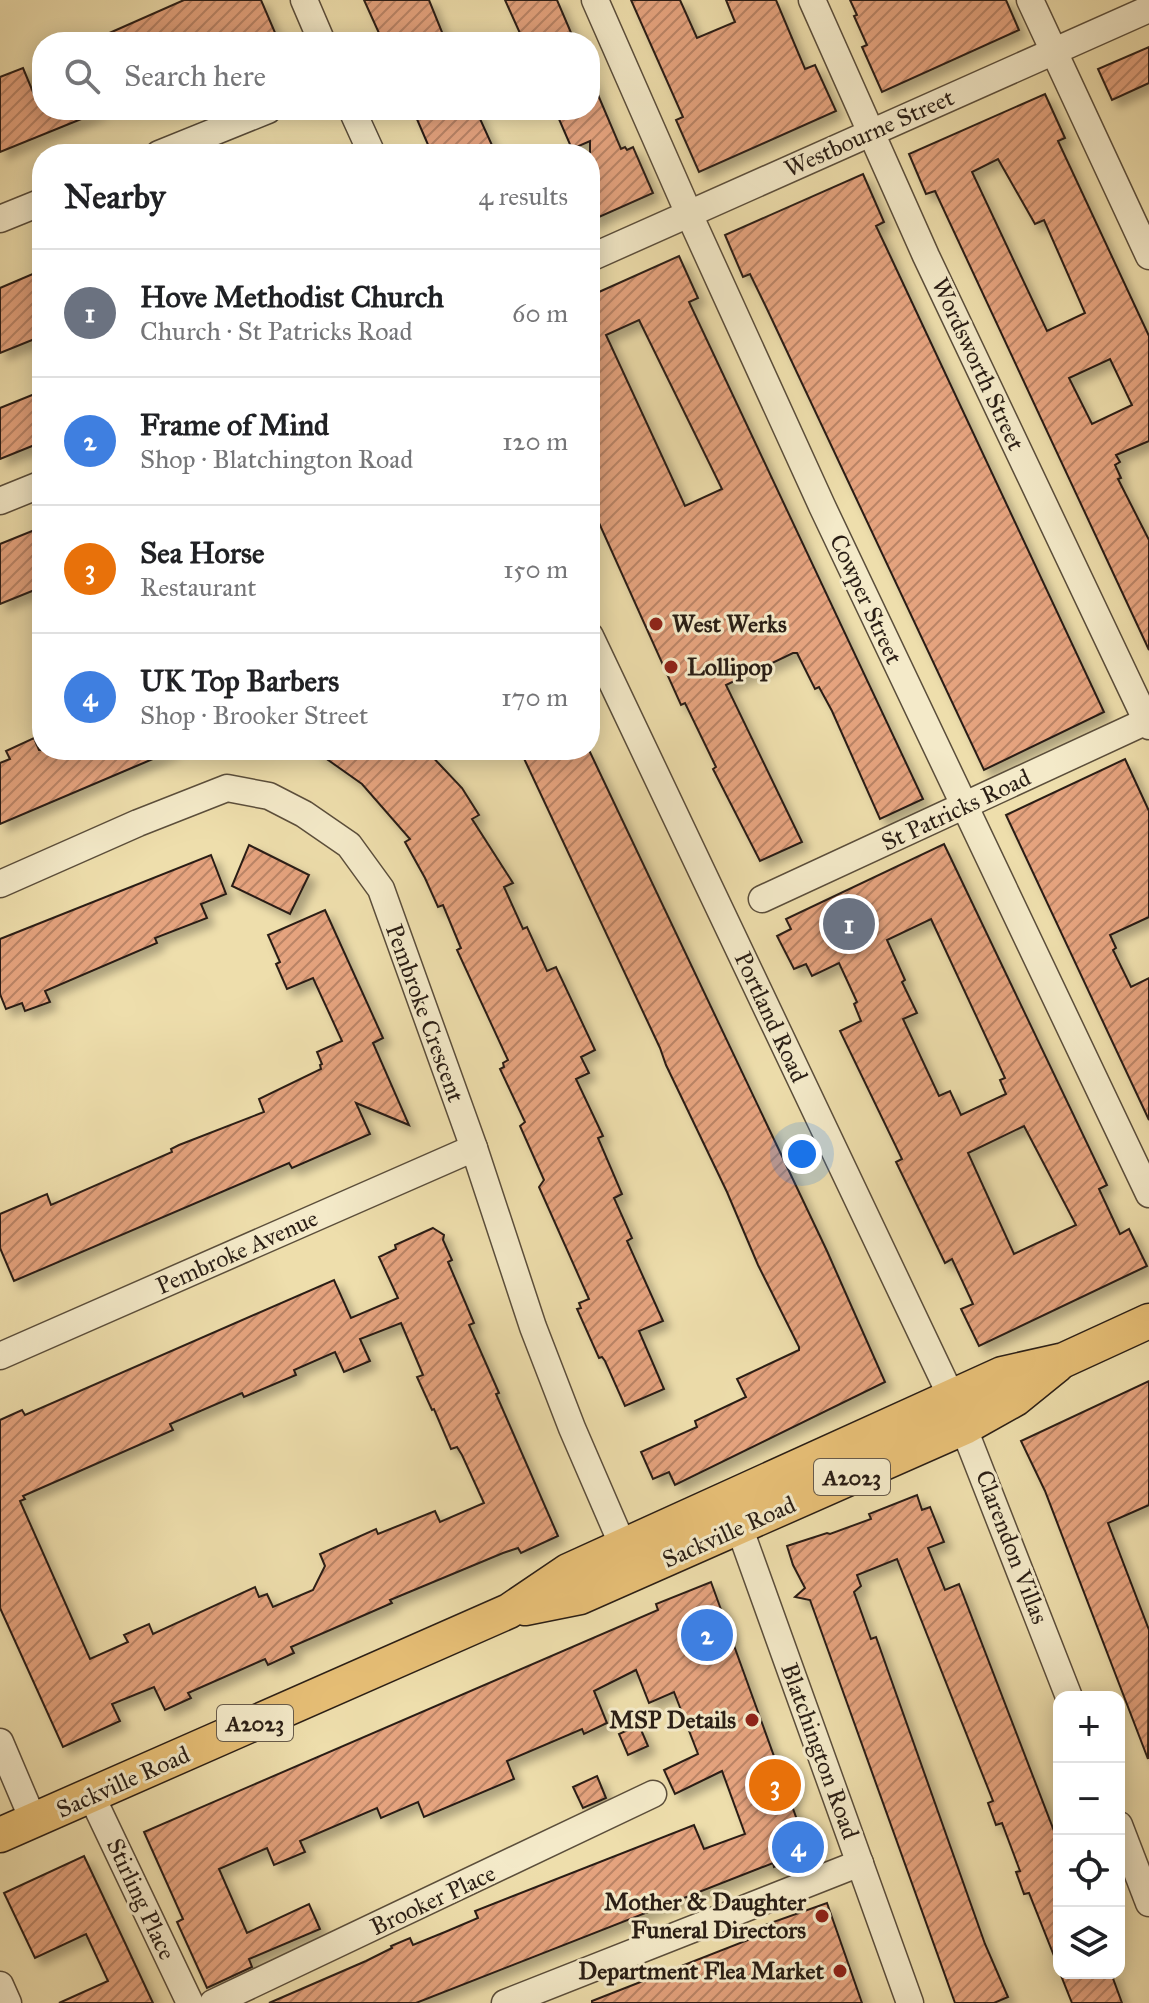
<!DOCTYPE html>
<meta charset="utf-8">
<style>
:root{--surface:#fff;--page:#f6f6f6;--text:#202124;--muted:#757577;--line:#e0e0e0;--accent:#8f2418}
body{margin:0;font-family:"IM FELL Great Primer",serif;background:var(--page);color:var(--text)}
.controls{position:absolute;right:24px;bottom:24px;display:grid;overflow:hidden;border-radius:16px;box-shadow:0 4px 20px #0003}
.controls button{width:72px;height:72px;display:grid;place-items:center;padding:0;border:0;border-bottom:2px solid var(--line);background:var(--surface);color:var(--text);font:40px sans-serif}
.you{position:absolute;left:802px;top:1154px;width:28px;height:28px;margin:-20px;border:6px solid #fff;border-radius:50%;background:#1a73e8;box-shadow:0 0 0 12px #1a73e833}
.badge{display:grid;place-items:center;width:52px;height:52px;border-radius:50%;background:var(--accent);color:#fff;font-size:26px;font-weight:700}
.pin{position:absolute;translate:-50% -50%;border:4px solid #fff;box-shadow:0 2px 8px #0006}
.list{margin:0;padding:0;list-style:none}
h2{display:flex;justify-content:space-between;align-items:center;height:104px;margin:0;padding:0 32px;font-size:34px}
h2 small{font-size:26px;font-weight:400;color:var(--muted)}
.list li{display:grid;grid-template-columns:52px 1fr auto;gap:24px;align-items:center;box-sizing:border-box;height:128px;padding:0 32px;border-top:2px solid var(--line)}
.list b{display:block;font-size:30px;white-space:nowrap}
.list p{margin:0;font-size:26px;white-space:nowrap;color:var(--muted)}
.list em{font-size:26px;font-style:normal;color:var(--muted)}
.icon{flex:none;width:44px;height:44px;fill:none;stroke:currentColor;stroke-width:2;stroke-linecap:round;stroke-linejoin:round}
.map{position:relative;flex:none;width:1149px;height:2003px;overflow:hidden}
.search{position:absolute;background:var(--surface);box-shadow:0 4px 20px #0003;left:32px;top:32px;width:568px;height:88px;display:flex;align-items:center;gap:20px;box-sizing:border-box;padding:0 28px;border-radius:32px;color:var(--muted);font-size:30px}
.panel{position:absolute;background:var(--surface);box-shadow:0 4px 20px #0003;left:32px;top:144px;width:568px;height:616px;border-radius:32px}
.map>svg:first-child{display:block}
.building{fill:url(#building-hatch);stroke:#2a1e15;stroke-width:2;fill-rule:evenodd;filter:url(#shadow)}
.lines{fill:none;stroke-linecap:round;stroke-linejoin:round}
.minor-casing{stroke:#5b4e3b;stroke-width:29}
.major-casing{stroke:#2a1e15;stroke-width:37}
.minor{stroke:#f4eac9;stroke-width:26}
.major{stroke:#e7bf76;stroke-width:34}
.poi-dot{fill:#8f2418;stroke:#f4eac9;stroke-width:3}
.labels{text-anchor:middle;stroke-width:6;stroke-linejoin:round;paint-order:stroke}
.shield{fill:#f4eac9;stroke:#675b4b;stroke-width:2}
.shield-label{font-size:22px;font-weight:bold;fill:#2a1e15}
.street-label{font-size:24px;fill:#2a1e15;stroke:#f4eac9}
.poi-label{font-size:24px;font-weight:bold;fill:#2a1e15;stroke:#f4eac9;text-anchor:end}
</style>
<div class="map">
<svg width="1149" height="2003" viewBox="0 0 1149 2003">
<defs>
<pattern id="building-hatch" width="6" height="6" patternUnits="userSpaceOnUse" patternTransform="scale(2)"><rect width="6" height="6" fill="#e5a37e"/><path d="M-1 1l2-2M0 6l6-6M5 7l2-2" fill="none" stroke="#ba8466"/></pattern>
<filter id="shadow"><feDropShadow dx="7" dy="7" stdDeviation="4" flood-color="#0004"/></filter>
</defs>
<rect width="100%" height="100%" fill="#eedeac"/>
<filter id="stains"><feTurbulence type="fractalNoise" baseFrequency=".0025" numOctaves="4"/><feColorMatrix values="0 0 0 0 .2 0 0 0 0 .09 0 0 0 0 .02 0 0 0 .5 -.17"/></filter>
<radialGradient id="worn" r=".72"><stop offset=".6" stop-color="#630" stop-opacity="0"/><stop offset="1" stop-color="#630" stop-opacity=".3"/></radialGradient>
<!-- building -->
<g class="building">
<path d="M184 0H261L279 42H89Z"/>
<path d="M364 0H429L446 42H383Z"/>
<path d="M505 0H557L575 42H540L537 34 523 40Z"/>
<path d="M631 0H680L697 38 735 22 726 0H776L805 69 815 65 836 111 699 172 676 120 683 117Z"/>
<path d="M850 0H1006L1019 30 882 92 862 47 867 45 854 16 857 15Z"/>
<path d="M1149 47V83L1112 100 1098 69Z"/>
<path d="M23 68 35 97 42 94V110L101 111 0 152V77Z"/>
<path d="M590 76 621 149 625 147 627 150 633 147 653 193 590 221V141L572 149 555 110H590Z"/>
<path d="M1045 94 1065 138 1058 141 1149 336V441L1116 455 1120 462 1115 465 1121 478 1118 479 1149 540V650L935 191 926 194 909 154ZM998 159 1035 224 1044 220 1085 313 1047 331 972 172ZM1110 359 1132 405 1092 424 1069 378Z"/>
<path d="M413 110H476L496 154H432Z"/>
<path d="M863 174 884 222 876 226 886 247 1104 712 984 770 767 309 750 274 743 277 725 235Z"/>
<path d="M679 256 698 298 689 302 923 799 880 819 832 711 819 687 815 689 797 653H793L726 685 802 842 760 861 713 769 716 767 685 703 681 705 590 503V296ZM639 320 722 489 685 506 606 335Z"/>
<path d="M42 270V336L0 353V288Z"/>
<path d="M42 391V442L0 459V408Z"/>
<path d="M42 527V587L0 604V544Z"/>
<path d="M34 738 39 750H174L0 824V763L10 759 6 751Z"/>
<path d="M314 750H426L462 788 479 815 472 819 513 883 504 887 523 929 527 927 547 971 556 967 595 1050 581 1057 589 1073 576 1079 603 1136 598 1138 622 1194 614 1198 632 1238 627 1241 663 1321 639 1331 664 1389 625 1406 605 1361 602 1357 599 1358 577 1309 581 1308 579 1303 589 1299 539 1187 544 1180 520 1126 525 1122 500 1069 504 1067 503 1063 508 1060 457 950 461 948 460 946 443 905 438 907 425 878 405 842 410 839 362 784Z"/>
<path d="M520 750H589L827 1251 885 1382 675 1485 669 1472 653 1479 641 1452 697 1427 695 1421 746 1397 737 1379 799 1350V1347L758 1265 727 1192 666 1065 660 1048Z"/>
<path d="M1125 759 1149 811V917L1110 935 1116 948 1113 950 1131 987 1149 978V1120L1006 815Z"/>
<path d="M944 844 1107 1185 1099 1189 1120 1234 1129 1229 1147 1266 979 1346 961 1309 973 1304 952 1259 945 1263 896 1162 902 1159 840 1031 861 1021 854 1004 857 1002 839 963 812 976 806 964 794 969 777 936 791 929 786 919ZM931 919 1005 1078 1000 1080 1006 1094 961 1115 950 1091 939 1096 903 1019 917 1013 902 982 905 980 887 940ZM1024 1126 1076 1225 1014 1254 968 1153Z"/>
<path d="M249 845 309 875 290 914 232 886Z"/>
<path d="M211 855 226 894 201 904 207 918 155 938 157 943 45 991 50 1002 25 1011 22 1003 6 1009 0 994V939Z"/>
<path d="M325 910 383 1038 373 1043 409 1125 356 1103 370 1134 292 1168 289 1163 14 1281 0 1248V1214L47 1194 51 1205 172 1152 171 1149 179 1145 264 1112 259 1099 321 1069 320 1065 322 1064 317 1052 342 1041 313 978 287 989 276 964 280 962 268 935Z"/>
<path d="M433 1228 444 1235 443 1240 452 1260 448 1262 474 1323 469 1325 499 1393 496 1394 558 1536 521 1553 518 1548 503 1553 390 1600 392 1603 291 1647 294 1653 268 1665 265 1659 188 1693 191 1698 165 1710 154 1687 112 1704 120 1721 63 1747 0 1608V1420L22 1410 25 1415 334 1280 351 1318 398 1298 379 1257 396 1249 395 1245ZM401 1323 423 1375 417 1377 432 1410 434 1409 451 1449 457 1447 462 1455 484 1503 440 1522 435 1511 378 1534 376 1529 320 1554 325 1566 313 1590 273 1607 267 1594 259 1597 255 1587 153 1634 149 1624 124 1635 128 1642 90 1659 20 1501 25 1499 23 1496 173 1430 170 1424 242 1393 244 1397 296 1375 294 1370 335 1352 344 1372 370 1361 360 1339Z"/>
<path d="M1149 1381V1505L1108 1523 1149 1630 1148 1759 1045 1491 1021 1441Z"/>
<path d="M917 1495 922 1510 930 1507 944 1542 928 1548 945 1590 959 1584 1059 1844 1058 1966 1029 1893 1024 1894 1016 1872 1020 1871 1002 1823 996 1825 988 1803 993 1801 897 1559 857 1575 861 1586 854 1592 871 1639 876 1637 985 1944 1008 1997 994 2003H955L810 1600 795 1597 805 1588 793 1565 787 1546 827 1533 830 1534 871 1519 869 1514Z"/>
<path d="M711 1582 809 1853 774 1867 773 1863 416 2003H269L366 1961 392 1948 391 1946 410 1938 413 1945 445 1932 478 1918 475 1911 694 1825 704 1849 745 1834 722 1771 675 1794 664 1770 698 1754 674 1692 649 1703 636 1670 594 1691 607 1723 584 1734 582 1729 507 1761 514 1779 424 1817 418 1802 381 1818 377 1808 300 1841 305 1852 274 1865 267 1848 219 1869 247 1933 309 1904 320 1929 249 1959 252 1967 207 1988 177 1922 183 1919 144 1832 658 1610 656 1604Z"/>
<path d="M639 1725 648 1746 628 1755 619 1734Z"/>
<path d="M597 1776 606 1798 583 1808 573 1787Z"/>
<path d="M84 1856 126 1945 153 2003H59L108 1981 86 1934 35 1958 4 1893Z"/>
<path d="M827 1903 862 2003H592V2001L748 1940 745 1932Z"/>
<path d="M1060 1973H1111L1122 2003H1072Z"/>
</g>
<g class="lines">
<defs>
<g id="minor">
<path d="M304 0 322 42"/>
<path d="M595 0 689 214 822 506 1149 1194"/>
<path d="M812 0 926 256 1149 726"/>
<path d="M1030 0 1149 256"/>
<path d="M352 110 372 154"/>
<path d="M159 154 268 110"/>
<path d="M0 219 42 202"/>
<path d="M590 258 1149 9"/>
<path d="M0 501 42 484"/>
<path d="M590 636 952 1398 1069 1697"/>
<path d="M0 884 138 823 227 788 269 796 304 814 349 845 381 889 474 1148 533 1327 572 1428 623 1546"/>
<path d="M762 899 1149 720"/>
<path d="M0 1356 474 1148"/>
<path d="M733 1510 910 2003"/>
<path d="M0 1742 34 1822"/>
<path d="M91 1795 190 2003"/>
<path d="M1119 1825 1149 1903"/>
<path d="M0 1985 8 2003"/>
<path d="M213 2003 653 1794"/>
<path d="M505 2003 860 1863"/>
</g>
<g id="major">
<path d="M525 1608 580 1597 965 1427 1015 1399 1057 1365"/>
<path d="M0 1835 509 1611 568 1571 1002 1374 1064 1360 1149 1321"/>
</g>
</defs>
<!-- minor casing -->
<use href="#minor" class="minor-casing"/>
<!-- major casing -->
<use href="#major" class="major-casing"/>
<!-- minor -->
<use href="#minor" class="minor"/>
<!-- major -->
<use href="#major" class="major"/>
</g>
<!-- markers -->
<g class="poi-dot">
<circle cx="656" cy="624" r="8"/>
<circle cx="671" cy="667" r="8"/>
<circle cx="752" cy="1720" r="8"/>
<circle cx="822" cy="1916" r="8"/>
<circle cx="840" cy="1971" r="8"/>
</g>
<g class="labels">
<!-- shield labels -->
<g class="shield">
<rect x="814" y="1459" width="76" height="36" rx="6"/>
<rect x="217" y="1705" width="76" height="36" rx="6"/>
</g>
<g class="shield-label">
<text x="852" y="1485">A2023</text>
<text x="255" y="1731">A2023</text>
</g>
<!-- street labels -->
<g class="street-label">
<text transform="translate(869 133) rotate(-24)" y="8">Westbourne Street</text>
<text transform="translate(978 364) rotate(65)" y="8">Wordsworth Street</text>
<text transform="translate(866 599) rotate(65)" y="8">Cowper Street</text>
<text transform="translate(956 810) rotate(-25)" y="8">St Patricks Road</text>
<text transform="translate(425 1013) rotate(70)" y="8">Pembroke Crescent</text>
<text transform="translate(771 1017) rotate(65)" y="8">Portland Road</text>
<text transform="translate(237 1252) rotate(-24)" y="8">Pembroke Avenue</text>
<text transform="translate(729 1532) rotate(-24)" y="8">Sackville Road</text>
<text transform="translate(1012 1547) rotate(69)" y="8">Clarendon Villas</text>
<text transform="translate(820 1751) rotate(70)" y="8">Blatchington Road</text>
<text transform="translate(123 1782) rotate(-24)" y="8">Sackville Road</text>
<text transform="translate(141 1899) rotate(65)" y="8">Stirling Place</text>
<text transform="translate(433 1900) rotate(-25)" y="8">Brooker Place</text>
</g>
<!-- poi labels -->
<g class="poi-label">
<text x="672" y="632" text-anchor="start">West Werks</text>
<text x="687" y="675" text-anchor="start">Lollipop</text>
<text x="736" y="1728">MSP Details</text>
<text x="806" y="1910">Mother &amp; Daughter<tspan x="806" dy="28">Funeral Directors</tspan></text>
<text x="824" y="1979">Department Flea Market</text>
</g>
</g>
<rect width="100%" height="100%" filter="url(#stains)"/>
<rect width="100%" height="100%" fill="url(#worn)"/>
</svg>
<div class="controls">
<button>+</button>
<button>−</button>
<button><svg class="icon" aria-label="locate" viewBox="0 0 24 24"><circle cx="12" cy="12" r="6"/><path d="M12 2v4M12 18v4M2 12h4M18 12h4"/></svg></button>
<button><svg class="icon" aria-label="layers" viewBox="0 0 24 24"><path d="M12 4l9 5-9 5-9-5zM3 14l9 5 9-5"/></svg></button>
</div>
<div class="you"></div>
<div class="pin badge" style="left:849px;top:924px;background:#6b7280">1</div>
<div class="pin badge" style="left:707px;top:1635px;background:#3f7fe0">2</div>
<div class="pin badge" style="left:775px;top:1785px;background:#e8710a">3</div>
<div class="pin badge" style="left:798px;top:1847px;background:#3f7fe0">4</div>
<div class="search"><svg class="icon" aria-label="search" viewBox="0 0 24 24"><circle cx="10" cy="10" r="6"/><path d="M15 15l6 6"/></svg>Search here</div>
<section class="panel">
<h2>Nearby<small>4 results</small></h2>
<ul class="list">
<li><span class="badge" style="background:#6b7280">1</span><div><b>Hove Methodist Church</b><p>Church · St Patricks Road</p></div><em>60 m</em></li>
<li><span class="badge" style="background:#3f7fe0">2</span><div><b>Frame of Mind</b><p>Shop · Blatchington Road</p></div><em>120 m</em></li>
<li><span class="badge" style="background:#e8710a">3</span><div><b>Sea Horse</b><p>Restaurant</p></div><em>150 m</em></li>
<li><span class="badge" style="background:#3f7fe0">4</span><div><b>UK Top Barbers</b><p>Shop · Brooker Street</p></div><em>170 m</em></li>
</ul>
</section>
</div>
